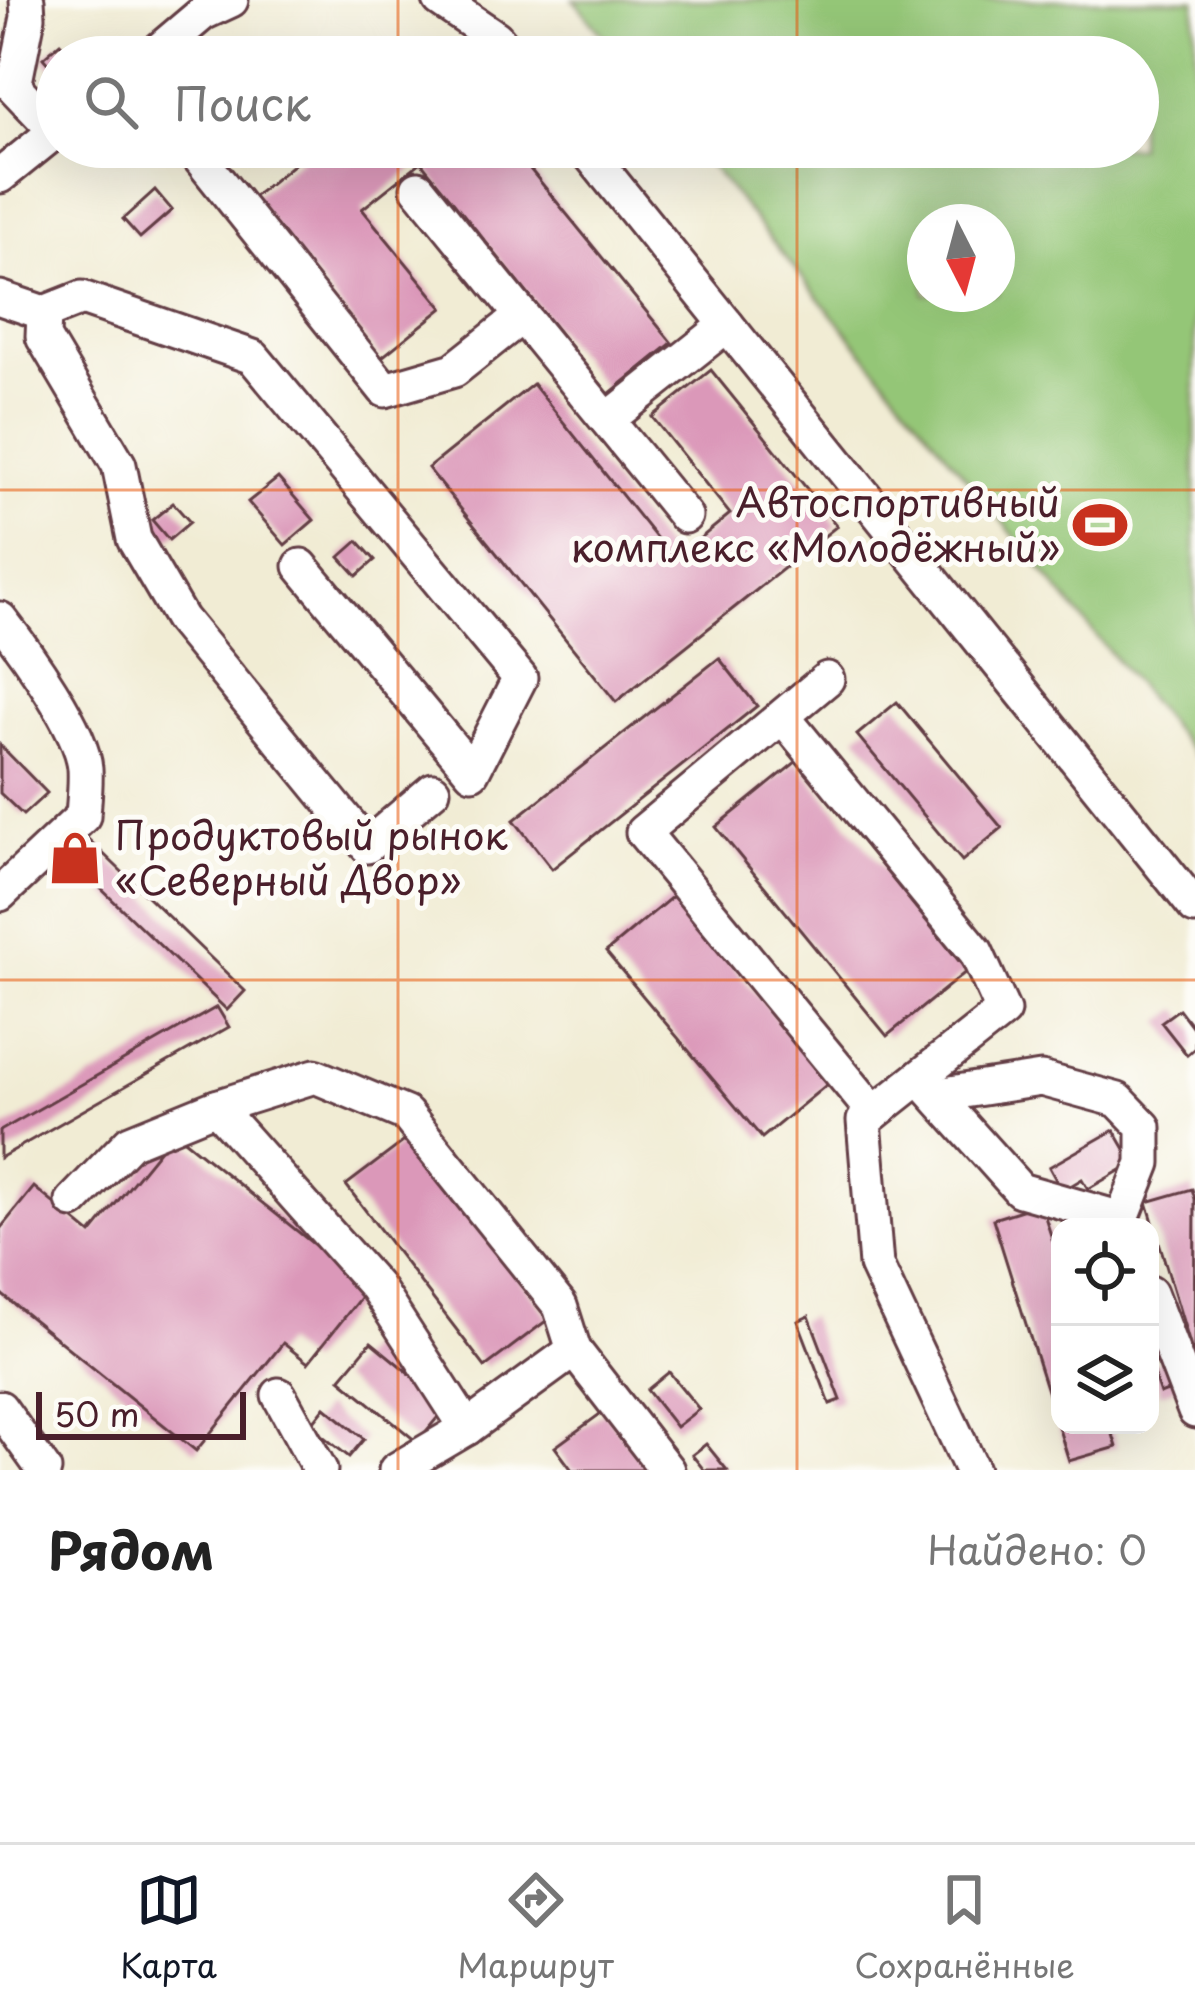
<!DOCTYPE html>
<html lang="ru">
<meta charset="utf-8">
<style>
:root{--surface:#fff;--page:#f2f2f2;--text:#222;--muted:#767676;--line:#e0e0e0;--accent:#111827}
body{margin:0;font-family:"Playpen Sans",sans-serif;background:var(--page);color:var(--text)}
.controls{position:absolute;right:36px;bottom:36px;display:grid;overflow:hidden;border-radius:24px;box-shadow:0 12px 48px #0002}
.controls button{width:108px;height:108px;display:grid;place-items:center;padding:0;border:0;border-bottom:3px solid var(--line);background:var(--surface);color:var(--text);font:60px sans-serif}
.compass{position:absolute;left:907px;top:204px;width:108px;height:108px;border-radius:50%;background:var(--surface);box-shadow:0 12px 48px #0002;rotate:174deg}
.scale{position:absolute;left:36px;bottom:30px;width:210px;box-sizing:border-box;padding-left:12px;border:6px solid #4a1f2b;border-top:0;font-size:33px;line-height:42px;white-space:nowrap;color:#4a1f2b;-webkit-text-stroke:9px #fdfcf7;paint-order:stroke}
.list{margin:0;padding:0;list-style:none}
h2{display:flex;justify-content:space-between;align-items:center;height:156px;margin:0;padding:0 48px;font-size:51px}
h2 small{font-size:39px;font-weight:400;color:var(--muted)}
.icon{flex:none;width:66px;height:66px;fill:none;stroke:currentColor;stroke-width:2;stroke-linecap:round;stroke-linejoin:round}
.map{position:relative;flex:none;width:1195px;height:1470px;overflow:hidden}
.search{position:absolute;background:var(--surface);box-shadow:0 12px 48px #0002;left:36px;right:36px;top:36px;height:132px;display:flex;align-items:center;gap:30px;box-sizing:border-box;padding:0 42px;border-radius:66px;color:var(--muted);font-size:45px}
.sheet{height:372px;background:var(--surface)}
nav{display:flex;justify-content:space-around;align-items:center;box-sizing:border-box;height:168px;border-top:3px solid var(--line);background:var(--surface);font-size:33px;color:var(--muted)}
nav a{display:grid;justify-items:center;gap:6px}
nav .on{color:var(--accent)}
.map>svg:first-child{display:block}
.green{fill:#94c677;stroke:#6f7251;stroke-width:3;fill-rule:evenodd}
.building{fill:#db98b9}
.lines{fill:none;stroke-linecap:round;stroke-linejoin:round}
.minor-casing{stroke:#633e44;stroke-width:39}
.minor{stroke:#fff;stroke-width:33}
.grid{fill:none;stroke:#e8590c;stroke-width:3;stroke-opacity:0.55}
.labels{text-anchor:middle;stroke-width:10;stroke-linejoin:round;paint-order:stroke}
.poi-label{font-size:39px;fill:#4a1f2b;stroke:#fdfcf7;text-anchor:end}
</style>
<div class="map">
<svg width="1195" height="1470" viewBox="0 0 1195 1470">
<rect width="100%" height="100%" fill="#fdfcf7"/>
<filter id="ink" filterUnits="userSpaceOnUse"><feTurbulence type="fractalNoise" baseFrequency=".00833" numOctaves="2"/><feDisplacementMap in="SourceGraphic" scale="24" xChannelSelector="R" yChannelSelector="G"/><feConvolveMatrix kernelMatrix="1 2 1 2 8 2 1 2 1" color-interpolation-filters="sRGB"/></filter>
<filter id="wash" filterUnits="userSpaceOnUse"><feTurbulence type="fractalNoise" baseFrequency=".004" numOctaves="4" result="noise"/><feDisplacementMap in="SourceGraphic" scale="48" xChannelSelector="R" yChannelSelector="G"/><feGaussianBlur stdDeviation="2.7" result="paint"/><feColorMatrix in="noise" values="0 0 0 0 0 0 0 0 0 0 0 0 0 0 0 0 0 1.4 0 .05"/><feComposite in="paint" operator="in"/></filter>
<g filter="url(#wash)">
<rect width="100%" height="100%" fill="#f1ecd4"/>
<!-- green -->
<path class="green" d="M574 0H1195V756L695 147H1138V57H621ZM925 222H997V294H925Z"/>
<g id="blocks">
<!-- building -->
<g class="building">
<path d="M60 43 73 57H57V74L43 58Z"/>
<path d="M315 147H512L672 343 609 394 421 162 362 209 443 308 381 358 252 198Z"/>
<path d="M155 190 172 210 140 238 123 219Z"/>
<path d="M711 370 837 526 616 702 428 468 533 384 674 560 730 514 652 417Z"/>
<path d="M278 478 314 520 285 545 248 502Z"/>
<path d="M173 503 190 522 169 540 152 520Z"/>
<path d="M358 541 375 560 357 576 340 557Z"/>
<path d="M719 658 757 706 552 869 514 820Z"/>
<path d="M897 702 1002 828 962 861 857 735Z"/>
<path d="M0 745 47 793 23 815 0 793Z"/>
<path d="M797 761 967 971 887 1036 716 827Z"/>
<path d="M84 835 245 991 227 1010 65 854Z"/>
<path d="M674 895 830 1082 762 1138 606 952Z"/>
<path d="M217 1007 229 1027 0 1158V1131Z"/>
<path d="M1179 1009 1195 1030V1048L1187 1055 1161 1022Z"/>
<path d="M1114 1130 1133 1163 1088 1189 1082 1179 1062 1191 1049 1167Z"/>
<path d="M174 1132 368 1288 308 1363 283 1343 196 1451 0 1293V1229L34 1187 91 1234Z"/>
<path d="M411 1136 550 1318 485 1367 346 1185Z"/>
<path d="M1192 1189 1195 1199 1194 1358 1147 1202Z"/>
<path d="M1041 1204 1060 1264V1425H1110L1117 1447 1069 1461 993 1219Z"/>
<path d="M809 1316 841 1400 830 1404 798 1321Z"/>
<path d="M371 1342 448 1405 417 1442 340 1379Z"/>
<path d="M1167 1358 1178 1387 1160 1394 1150 1365Z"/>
<path d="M669 1372 699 1409 676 1427 647 1390Z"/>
<path d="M325 1407 364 1439 349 1457 310 1426Z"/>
<path d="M604 1411 648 1470H572L555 1447Z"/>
<path d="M706 1444 727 1470H704L692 1455Z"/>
</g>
</g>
</g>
<g filter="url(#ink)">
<use href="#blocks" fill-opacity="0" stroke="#633e44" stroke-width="3"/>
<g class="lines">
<defs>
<g id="minor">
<path d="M27 0 28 17 14 87 56 131"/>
<path d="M440 0 496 38 512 57"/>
<path d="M151 57 203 13 231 0"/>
<path d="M191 147 385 390 454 370 522 316"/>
<path d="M584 147 1195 907"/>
<path d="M0 176 57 130"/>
<path d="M418 188 685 516"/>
<path d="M0 298 44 313 82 298 253 357 520 678 472 772 301 566"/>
<path d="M44 313 43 337 119 465 134 539 181 619 367 846 433 790"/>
<path d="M607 420 727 325"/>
<path d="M0 619C25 651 82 730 85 768 86 784 84 801 83 816L0 894"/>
<path d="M827 679 643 832 874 1113"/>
<path d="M783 717 976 952 1003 1011 864 1121 876 1265 972 1470"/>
<path d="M925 1084 1020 1190 1122 1219 1125 1227"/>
<path d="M938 1095 1041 1079 1118 1100 1144 1127V1163L1122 1219"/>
<path d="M73 1201 130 1142 216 1107"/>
<path d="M1150 1293 1195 1411"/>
<path d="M279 1395 320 1470"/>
<path d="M0 1408 44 1470"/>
<path d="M467 1428 376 1287 216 1107 315 1076 406 1114 560 1306 574 1350 667 1470"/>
<path d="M396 1470 467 1428 574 1350"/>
</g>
</defs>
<!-- minor casing -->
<use href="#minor" class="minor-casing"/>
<!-- minor -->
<use href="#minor" class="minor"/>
</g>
</g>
<!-- grid -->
<path class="grid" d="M398 0V57M797 0V57M398 147V1470M797 147V1470M0 490H1195M0 980H1195"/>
<!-- icons -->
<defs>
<symbol id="stadium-bare" viewBox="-9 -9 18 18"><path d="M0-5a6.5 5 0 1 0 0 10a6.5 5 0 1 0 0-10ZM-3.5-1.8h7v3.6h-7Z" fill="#c8321e" stroke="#fdfcf7" stroke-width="2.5" paint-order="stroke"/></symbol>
<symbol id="shop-bare" viewBox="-9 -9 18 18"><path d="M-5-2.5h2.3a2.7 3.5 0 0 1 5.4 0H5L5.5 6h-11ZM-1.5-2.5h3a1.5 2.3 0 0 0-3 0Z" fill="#c8321e" stroke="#fdfcf7" stroke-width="2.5" paint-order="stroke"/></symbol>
</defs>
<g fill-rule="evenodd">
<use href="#stadium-bare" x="1062" y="487" width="76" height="76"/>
<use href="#shop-bare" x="37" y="820" width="76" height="76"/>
</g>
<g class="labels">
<!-- poi labels -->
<g class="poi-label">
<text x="1060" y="517">Автоспортивный<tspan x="1060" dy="45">комплекс «Молодёжный»</tspan></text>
<text x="115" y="850" text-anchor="start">Продуктовый рынок<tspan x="115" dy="45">«Северный Двор»</tspan></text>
</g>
</g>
</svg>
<div class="controls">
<button><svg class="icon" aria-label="locate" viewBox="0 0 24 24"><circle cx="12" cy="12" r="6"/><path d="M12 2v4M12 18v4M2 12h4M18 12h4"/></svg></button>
<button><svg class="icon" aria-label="layers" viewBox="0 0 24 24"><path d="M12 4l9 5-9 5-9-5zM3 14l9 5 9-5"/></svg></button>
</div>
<svg class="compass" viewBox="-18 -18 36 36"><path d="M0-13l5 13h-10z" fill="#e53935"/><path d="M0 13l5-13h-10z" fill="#767676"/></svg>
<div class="scale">50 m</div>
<div class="search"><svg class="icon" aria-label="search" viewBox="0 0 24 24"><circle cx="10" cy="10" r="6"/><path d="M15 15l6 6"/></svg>Поиск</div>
</div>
<section class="sheet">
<h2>Рядом<small>Найдено: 0</small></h2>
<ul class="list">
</ul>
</section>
<nav>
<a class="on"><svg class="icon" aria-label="map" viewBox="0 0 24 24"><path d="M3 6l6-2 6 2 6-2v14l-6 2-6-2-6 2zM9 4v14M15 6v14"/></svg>Карта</a>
<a><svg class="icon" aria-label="directions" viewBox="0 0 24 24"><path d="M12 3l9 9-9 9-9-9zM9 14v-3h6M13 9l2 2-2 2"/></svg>Маршрут</a>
<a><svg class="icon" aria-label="saved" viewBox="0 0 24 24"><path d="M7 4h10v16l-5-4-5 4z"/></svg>Сохранённые</a>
</nav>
